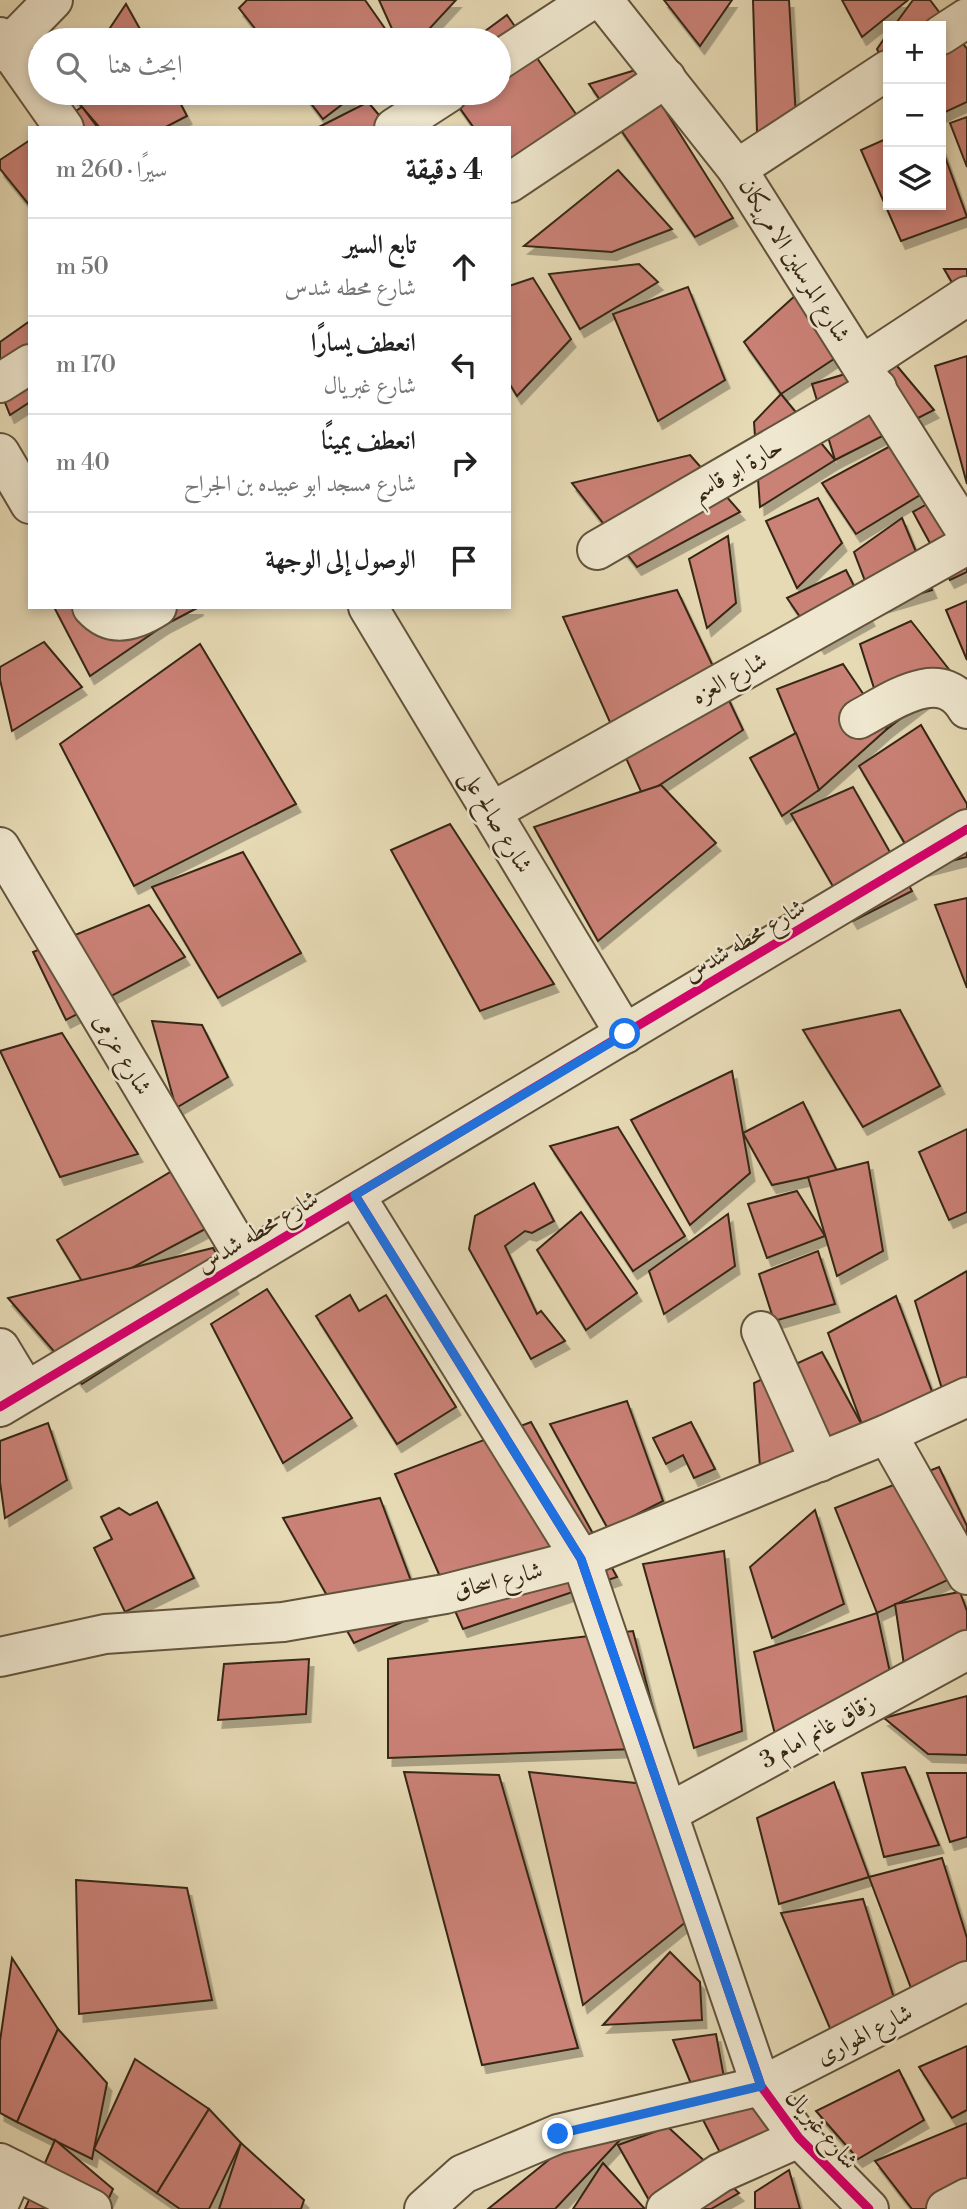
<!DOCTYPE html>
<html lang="ar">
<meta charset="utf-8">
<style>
:root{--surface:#fff;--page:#f6f6f6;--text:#222;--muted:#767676;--line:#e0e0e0}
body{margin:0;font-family:"Libre Bodoni",Amiri,serif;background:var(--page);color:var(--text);direction:rtl}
.controls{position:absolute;right:21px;top:21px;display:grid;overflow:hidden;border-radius:0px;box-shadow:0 4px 10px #0003}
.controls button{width:63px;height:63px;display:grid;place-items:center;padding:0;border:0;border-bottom:2px solid var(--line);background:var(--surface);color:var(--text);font:35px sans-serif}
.stop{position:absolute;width:21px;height:21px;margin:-16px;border:5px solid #1a73e8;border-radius:50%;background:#fff}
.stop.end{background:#1a73e8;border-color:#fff;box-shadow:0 2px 7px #0008}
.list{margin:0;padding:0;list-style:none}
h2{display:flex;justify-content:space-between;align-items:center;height:91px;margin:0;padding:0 28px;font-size:30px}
h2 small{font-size:23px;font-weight:400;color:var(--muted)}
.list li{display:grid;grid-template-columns:46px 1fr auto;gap:21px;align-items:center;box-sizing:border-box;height:98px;padding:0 28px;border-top:2px solid var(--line)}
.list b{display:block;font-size:26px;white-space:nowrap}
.list p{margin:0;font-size:23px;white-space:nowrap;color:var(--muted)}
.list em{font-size:23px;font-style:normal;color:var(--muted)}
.icon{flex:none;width:38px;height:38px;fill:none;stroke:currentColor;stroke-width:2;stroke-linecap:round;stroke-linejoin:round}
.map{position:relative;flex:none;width:967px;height:2209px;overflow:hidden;direction:ltr}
.search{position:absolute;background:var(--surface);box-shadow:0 4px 10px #0003;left:28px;top:28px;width:483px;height:77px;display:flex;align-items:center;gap:18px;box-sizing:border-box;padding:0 24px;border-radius:38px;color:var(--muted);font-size:26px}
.panel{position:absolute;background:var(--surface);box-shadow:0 4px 10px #0003;left:28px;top:126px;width:483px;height:483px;border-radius:0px;direction:rtl}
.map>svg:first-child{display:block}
.building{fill:#ca8176;stroke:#362714;stroke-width:2;filter:url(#shadow)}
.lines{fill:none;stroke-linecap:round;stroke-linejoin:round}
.minor-casing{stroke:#62543c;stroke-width:42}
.minor{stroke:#efe7cf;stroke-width:38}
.cycleway-casing{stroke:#efe7cf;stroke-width:13}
.cycleway{stroke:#d6006c;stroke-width:9}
.route{stroke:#1a73e8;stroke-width:9}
.labels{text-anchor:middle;stroke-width:5;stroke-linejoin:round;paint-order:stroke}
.street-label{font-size:24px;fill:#362714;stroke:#efe7cf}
</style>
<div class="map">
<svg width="967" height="2209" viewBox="0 0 967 2209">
<defs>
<filter id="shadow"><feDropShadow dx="4.5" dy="8" stdDeviation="0" flood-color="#0004"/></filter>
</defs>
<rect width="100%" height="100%" fill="#e6dab5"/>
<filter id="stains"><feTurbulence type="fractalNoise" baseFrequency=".00286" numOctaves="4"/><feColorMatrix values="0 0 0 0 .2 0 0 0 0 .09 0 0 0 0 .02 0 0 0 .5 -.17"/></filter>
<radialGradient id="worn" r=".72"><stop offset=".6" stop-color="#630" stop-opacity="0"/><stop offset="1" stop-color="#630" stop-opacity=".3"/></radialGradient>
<!-- building -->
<g class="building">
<path d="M247 0H365L393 40H264L239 8Z"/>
<path d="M379 0H456L419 40H397Z"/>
<path d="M664 0H732L700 46Z"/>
<path d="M753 0H789L796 117 757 132Z"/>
<path d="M842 0H908L862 37Z"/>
<path d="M913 0H930L967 49V102L941 114V26H894Z"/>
<path d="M126 4 146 40H102Z"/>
<path d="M507 15 578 117 509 165V128H474L449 93H499V40H473Z"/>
<path d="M888 33V69L877 49Z"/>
<path d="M639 69 733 218 695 237 589 84Z"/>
<path d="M70 93H175L187 116 164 128H100Z"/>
<path d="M303 93H357L323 119Z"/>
<path d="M368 102 390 128H317Z"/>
<path d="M82 107 98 128H49Z"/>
<path d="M967 117V167L950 123Z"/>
<path d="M888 138V205H941V146L967 217 901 241 861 150Z"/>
<path d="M30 140V206L0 169V160Z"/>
<path d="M618 170 672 229 612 252 524 246Z"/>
<path d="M639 264 658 282 580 329 549 274Z"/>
<path d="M944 269H967V308Z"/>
<path d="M533 278 571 339 517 396 509 383V286Z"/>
<path d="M809 283 867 337 781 394 744 342Z"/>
<path d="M688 287 725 380 658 421 613 314Z"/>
<path d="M30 321V402L10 415 0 390V342Z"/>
<path d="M967 356V484L935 366Z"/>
<path d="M892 360 934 410 835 460 812 384Z"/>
<path d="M781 394 835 460 760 507 754 422Z"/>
<path d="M907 437 925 492 856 534 822 483Z"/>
<path d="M690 455 740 512 637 567 572 483Z"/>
<path d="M953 489 967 510V572L950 580 913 512Z"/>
<path d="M818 498 842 543 797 588 766 521Z"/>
<path d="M902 518 932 590 875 607 854 552Z"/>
<path d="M728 536 736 603 707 628 689 559Z"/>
<path d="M846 570 870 618 820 646 787 598Z"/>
<path d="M677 590 743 730 643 796 563 617Z"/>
<path d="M967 601V660L946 610Z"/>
<path d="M54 607H147L163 626 90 676Z"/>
<path d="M151 607H199L163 626Z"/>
<path d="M911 621 955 677 887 729 860 644Z"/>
<path d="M44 642 82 687 12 731 0 680V667Z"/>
<path d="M200 644 296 804 134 886 60 744Z"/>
<path d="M843 664 887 729 819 790 777 689Z"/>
<path d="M921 725 967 804V857L920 869 859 766Z"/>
<path d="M796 733 819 790 782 816 750 758Z"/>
<path d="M661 785 716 843 598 941 534 827Z"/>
<path d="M853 787 912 891 853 921 791 814Z"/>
<path d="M450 824 554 984 480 1011 391 850Z"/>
<path d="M243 852 301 953 218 998 152 887Z"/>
<path d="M967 898V988L935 905Z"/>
<path d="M149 905 185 957 66 1020 33 952Z"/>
<path d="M900 1010 940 1086 863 1127 803 1030Z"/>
<path d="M152 1021 202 1025 228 1077 176 1108Z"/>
<path d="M62 1033 138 1154 60 1177 0 1051Z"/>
<path d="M732 1071 750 1173 690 1225 631 1120Z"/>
<path d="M803 1102 837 1171 772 1185 743 1133Z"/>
<path d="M618 1127 685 1236 633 1271 550 1146Z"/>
<path d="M967 1129V1212L949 1220 919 1152Z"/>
<path d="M868 1162 883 1251 837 1276 808 1177Z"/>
<path d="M177 1168 209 1227 88 1291 57 1240Z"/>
<path d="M534 1183 554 1221 532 1233 525 1231 505 1246 537 1314 541 1311 565 1341 531 1359 469 1249 475 1216Z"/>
<path d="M797 1191 825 1236 767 1258 748 1204Z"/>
<path d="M581 1212 637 1293 586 1330 537 1250Z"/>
<path d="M728 1214 735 1266 664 1314 649 1271Z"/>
<path d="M213 1248 234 1286 82 1384 8 1298Z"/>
<path d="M818 1251 835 1304 774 1321 759 1274Z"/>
<path d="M967 1271V1380L943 1392 915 1301Z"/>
<path d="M267 1289 352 1418 283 1463 211 1324Z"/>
<path d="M350 1295 359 1311 386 1295 456 1407 397 1444 316 1316Z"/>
<path d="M896 1296 939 1410 863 1427 828 1333Z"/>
<path d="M822 1352 863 1427 760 1467 754 1383Z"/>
<path d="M627 1401 663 1501 608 1529 550 1424Z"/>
<path d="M531 1422 617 1577 463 1629 395 1474Z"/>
<path d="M691 1422 715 1469 694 1478 683 1455 666 1464 653 1438Z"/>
<path d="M48 1423 67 1480 5 1518 0 1482V1441Z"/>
<path d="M939 1467 967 1526V1571L877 1613 835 1508Z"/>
<path d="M380 1498 423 1613 354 1643 283 1518Z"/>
<path d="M157 1502 194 1578 125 1612 94 1548 112 1539 101 1517 119 1508 130 1515Z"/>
<path d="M815 1510 844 1604 772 1638 750 1567Z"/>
<path d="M724 1551 742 1731 694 1748 643 1564Z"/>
<path d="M960 1592 967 1611V1637L904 1665 895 1604Z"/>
<path d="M877 1613 891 1677 775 1734 754 1652Z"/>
<path d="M633 1631 663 1748 388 1758V1659Z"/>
<path d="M309 1659 306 1714 218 1720 224 1664Z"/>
<path d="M967 1696V1755L928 1754 884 1718Z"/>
<path d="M905 1767 939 1845 884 1857 862 1773Z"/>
<path d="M404 1772 499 1775 578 2048 482 2065Z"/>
<path d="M529 1772 645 1784 692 1917 583 2005Z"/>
<path d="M927 1773H967V1837L950 1842Z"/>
<path d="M834 1782 869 1877 779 1904 757 1818Z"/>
<path d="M942 1858 967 1938V1970L911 1988 869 1877Z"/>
<path d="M76 1880 187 1888 212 2000 79 2014Z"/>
<path d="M863 1899 898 2011 835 2040 781 1913Z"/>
<path d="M670 1952 700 1982 702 2020 603 2025Z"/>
<path d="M12 1958 58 2029 17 2122 0 2113V2041Z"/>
<path d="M58 2029 107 2083 92 2159 17 2122Z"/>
<path d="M716 2034 725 2083 694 2091 673 2040Z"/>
<path d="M967 2046V2110L952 2118 919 2067Z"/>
<path d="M135 2059 209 2109 157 2193 94 2149Z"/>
<path d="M899 2070 924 2120 858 2159 816 2111Z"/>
<path d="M758 2091 792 2138 725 2162 702 2118Z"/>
<path d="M209 2109 241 2143 209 2209H180L157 2193Z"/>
<path d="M967 2123V2209H912L875 2161Z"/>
<path d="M635 2124 555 2209H488L587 2129Z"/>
<path d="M668 2127 739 2193 711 2209H654L618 2145Z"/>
<path d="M55 2140 113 2189 104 2209H25Z"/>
<path d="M241 2143 304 2200 301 2209H219Z"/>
<path d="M603 2163 645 2209H573Z"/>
<path d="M789 2170 800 2209H755V2192Z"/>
</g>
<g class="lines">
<defs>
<g id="minor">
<path d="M603 0 737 169 967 533"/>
<path d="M941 35 967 18"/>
<path d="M0 37 64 128"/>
<path d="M0 52 7 47 53 0"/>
<path d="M499 60 591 0"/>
<path d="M394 128 448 93"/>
<path d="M737 169 888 70"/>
<path d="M509 183 666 78"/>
<path d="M862 365 967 296"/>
<path d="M0 383 30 364"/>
<path d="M0 453 30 504"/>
<path d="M597 550 877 388"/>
<path d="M92 607C112 629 135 621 157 607"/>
<path d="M368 607 625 1034"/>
<path d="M859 719C891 702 941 664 967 709"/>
<path d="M491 812 967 545"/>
<path d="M0 847 246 1260"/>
<path d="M355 1195 581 1559 761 2086 799 2138 869 2209"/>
<path d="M761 1331 820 1462"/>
<path d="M0 1348 26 1391"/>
<path d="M0 1407 967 829"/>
<path d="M887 1434 967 1575"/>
<path d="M0 1657 105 1634 283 1622 445 1594 581 1559 887 1434 967 1397"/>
<path d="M668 1813 967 1650"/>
<path d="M0 2163 92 2209"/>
<path d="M0 2202 14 2170"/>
<path d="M424 2209 463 2174 558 2134 761 2086 967 1981"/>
<path d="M666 2209 720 2173 799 2138"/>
<path d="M946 2209 967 2198"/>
</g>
</defs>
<!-- minor casing -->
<use href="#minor" class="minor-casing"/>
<!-- minor -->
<use href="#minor" class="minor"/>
<defs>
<g id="cycleway">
<path d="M355 1195 581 1559 761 2086 799 2138 869 2209"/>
<path d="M0 1407 967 829"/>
</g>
</defs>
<!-- cycleway casing -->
<use href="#cycleway" class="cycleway-casing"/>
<!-- cycleway -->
<use href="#cycleway" class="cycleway"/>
</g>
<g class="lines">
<!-- route -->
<path class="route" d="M558 2134 761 2086 581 1559 355 1195 625 1034"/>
</g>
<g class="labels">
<!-- street labels -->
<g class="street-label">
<text transform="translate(795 260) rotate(58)" y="8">شارع المرسلين الامريكان</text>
<text transform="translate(737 469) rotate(-30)" y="8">حارة ابو قاسم</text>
<text transform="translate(729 678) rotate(-29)" y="8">شارع العزه</text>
<text transform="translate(497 821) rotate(59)" y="8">شارع صالح على</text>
<text transform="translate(744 940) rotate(-31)" y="8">شارع محطه شدس</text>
<text transform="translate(123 1054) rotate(59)" y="8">شارع عزمى</text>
<text transform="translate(257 1231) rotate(-31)" y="8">شارع محطه شدس</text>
<text transform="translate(498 1580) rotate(-14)" y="8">شارع اسحاق</text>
<text transform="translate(817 1731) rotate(-29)" y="8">زقاق غانم امام 3</text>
<text transform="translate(864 2034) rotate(-27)" y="8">شارع الهوارى</text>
<text transform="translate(822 2129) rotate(49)" y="8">شارع غبريال</text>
</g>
</g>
<rect width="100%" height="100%" filter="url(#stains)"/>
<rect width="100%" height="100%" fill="url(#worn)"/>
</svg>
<div class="controls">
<button>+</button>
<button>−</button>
<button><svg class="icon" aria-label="layers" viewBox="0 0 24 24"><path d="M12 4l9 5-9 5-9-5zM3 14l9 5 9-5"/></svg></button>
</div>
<div class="stop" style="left:625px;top:1034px"></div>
<div class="stop end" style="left:558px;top:2134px"></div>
<div class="search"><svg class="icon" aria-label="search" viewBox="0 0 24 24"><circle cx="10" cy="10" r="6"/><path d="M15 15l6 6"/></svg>ابحث هنا</div>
<section class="panel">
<h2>4 دقيقة<small>سيرًا · 260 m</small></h2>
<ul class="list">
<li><svg class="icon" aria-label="ahead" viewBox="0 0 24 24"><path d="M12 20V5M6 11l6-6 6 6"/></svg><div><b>تابع السير</b><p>شارع محطه شدس</p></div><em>50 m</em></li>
<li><svg class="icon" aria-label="left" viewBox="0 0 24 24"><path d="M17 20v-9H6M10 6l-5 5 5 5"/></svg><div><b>انعطف يسارًا</b><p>شارع غبريال</p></div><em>170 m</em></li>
<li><svg class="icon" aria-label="right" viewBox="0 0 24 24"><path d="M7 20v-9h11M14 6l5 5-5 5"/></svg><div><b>انعطف يمينًا</b><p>شارع مسجد ابو عبيده بن الجراح</p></div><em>40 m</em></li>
<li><svg class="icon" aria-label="arrive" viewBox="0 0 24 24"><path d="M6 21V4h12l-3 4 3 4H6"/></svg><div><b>الوصول إلى الوجهة</b></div></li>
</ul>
</section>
</div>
